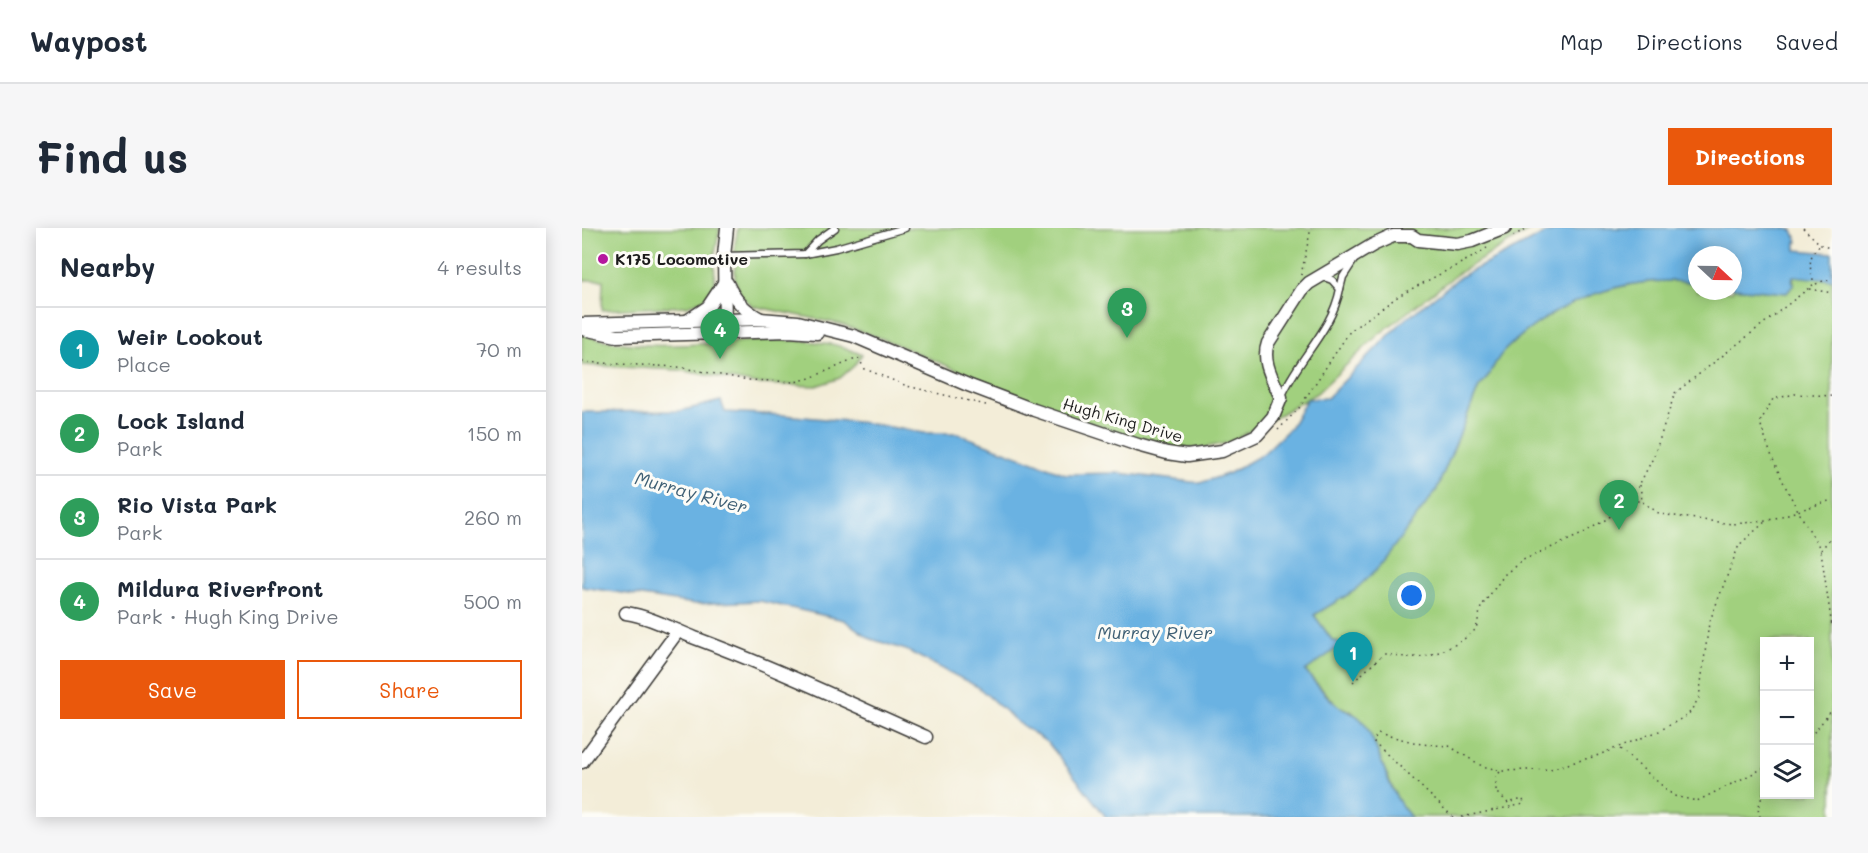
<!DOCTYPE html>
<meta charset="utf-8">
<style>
:root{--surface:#fff;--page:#f6f6f7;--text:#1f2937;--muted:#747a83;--line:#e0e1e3;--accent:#ea580c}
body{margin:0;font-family:Mali,sans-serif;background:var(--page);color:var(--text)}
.controls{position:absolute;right:18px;bottom:18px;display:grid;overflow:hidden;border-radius:0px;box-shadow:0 3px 15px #0003}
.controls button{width:54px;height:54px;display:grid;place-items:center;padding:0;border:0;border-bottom:2px solid var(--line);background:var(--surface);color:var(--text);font:30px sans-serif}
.compass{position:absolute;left:1106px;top:18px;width:54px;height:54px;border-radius:50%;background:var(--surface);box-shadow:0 3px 15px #0003;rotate:112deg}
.you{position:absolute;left:830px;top:368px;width:21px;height:21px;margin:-15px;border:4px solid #fff;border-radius:50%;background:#1a73e8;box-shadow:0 0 0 9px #1a73e833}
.badge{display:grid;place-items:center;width:39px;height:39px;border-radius:50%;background:var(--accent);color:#fff;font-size:20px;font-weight:700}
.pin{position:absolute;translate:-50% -50px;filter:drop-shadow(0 2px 3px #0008)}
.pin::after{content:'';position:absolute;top:32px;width:21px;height:18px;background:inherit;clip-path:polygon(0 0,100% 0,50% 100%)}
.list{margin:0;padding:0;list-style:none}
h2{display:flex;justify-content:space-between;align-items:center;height:78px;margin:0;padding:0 24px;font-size:26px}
h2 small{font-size:20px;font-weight:400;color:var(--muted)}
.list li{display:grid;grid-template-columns:39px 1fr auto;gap:18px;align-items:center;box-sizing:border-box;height:84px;padding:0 24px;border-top:2px solid var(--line)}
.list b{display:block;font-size:22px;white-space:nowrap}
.list p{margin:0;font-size:20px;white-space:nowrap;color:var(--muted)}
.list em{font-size:20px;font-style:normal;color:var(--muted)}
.actions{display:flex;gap:12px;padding:18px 24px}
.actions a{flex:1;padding:14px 0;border:2px solid var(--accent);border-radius:0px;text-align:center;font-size:21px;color:var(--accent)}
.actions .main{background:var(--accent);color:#fff}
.icon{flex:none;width:33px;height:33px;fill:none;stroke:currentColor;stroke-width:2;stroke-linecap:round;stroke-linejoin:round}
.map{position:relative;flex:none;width:1250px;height:589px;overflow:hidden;border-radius:0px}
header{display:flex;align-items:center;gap:36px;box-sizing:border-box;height:84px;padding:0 30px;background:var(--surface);border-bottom:2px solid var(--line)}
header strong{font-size:28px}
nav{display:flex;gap:33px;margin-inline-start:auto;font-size:21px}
.intro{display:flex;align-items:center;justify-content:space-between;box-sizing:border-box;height:144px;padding:0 36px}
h1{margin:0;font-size:42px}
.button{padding:15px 27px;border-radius:0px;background:var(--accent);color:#fff;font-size:21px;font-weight:700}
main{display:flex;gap:36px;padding:0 36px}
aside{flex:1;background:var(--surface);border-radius:0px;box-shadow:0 3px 15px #0003}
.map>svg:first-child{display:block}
.green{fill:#a1d07e;stroke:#5e764d;stroke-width:1.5;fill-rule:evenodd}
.water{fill:#6ab2e2;stroke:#43677f;stroke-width:1.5}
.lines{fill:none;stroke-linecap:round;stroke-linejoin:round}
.lane-casing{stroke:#3c3b38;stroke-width:9}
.street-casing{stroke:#3c3b38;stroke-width:15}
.path{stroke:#3c3b38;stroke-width:1.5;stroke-dasharray:1.5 4.5;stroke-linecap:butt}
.lane{stroke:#fff;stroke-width:6}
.street{stroke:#fff;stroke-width:12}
.poi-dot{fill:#b5179e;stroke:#fdfcf7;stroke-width:2}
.labels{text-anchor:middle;stroke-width:6;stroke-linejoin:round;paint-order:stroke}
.poi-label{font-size:16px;font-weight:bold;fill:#1c1c1c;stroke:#fdfcf7;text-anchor:start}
.street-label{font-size:16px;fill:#1c1c1c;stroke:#fdfcf7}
.water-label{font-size:18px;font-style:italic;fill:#3f6075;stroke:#fdfcf7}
</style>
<header>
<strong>Waypost</strong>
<nav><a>Map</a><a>Directions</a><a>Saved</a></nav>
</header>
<div class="intro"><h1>Find us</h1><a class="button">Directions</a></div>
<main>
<aside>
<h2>Nearby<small>4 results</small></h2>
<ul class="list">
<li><span class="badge" style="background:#0f9aa8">1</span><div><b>Weir Lookout</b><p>Place</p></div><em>70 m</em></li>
<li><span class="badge" style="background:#2e9e5b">2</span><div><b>Lock Island</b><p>Park</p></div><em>150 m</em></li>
<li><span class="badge" style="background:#2e9e5b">3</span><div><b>Rio Vista Park</b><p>Park</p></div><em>260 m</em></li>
<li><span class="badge" style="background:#2e9e5b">4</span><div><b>Mildura Riverfront</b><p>Park · Hugh King Drive</p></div><em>500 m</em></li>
</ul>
<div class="actions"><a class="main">Save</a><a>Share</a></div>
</aside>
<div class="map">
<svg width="1250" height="589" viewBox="0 0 1250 589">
<rect width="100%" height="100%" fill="#fdfcf7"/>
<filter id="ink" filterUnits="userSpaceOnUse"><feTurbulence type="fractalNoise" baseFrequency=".0167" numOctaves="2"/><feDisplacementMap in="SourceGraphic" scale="12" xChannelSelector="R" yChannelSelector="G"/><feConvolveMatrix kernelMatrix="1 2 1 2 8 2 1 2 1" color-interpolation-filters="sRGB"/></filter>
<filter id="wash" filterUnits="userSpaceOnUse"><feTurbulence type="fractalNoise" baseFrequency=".008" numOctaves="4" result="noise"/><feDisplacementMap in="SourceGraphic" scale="24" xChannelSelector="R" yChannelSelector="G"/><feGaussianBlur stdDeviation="1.35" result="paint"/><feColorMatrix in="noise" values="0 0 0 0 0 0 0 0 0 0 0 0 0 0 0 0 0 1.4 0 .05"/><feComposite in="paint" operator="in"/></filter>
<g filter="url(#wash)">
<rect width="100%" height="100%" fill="#f3edd8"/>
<!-- green -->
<g class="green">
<path d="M0 0H138L132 29 133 58 124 71 105 78 20 82 21 52H0Z"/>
<path d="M156 0H951L875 46 796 107 735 165 673 201 645 215 614 221 572 217 465 180 304 112 258 96 171 78 159 68 153 51V16Z"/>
<path d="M1211 47 1250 52V589H829L818 577 784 498 769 483 756 478 723 443 761 416 750 412 732 387 772 363 854 263 897 159C909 149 911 133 923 122 974 73 1044 45 1115 55V63H1151V60L1205 65 1212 55ZM1182 413H1228V566H1182Z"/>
<path d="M0 106C79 133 168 102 249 116 259 118 270 123 280 126L273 137 258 150 234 158 175 156 97 142 0 137Z"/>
</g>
<!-- water -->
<path class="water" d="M985 0H1197L1211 2 1216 14H1214V22L1250 25V52L1211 48 1210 54 1212 55 1205 65 1151 60V27H1115V55C1044 45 974 73 923 122 911 134 909 149 897 159L854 263 795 341 772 363 732 387 750 412 761 416 723 443C733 454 743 468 755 477 766 486 775 483 784 498 801 527 805 565 829 589H524L467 516 434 493 396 459 324 422 289 411 262 392 178 373 113 376 0 359V184L98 183 139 173 143 184 201 187 286 195 342 205H374L484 246 537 245 618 255 648 245 681 226 708 200 725 171 745 170 820 94 878 49 964 5Z"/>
</g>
<g filter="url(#ink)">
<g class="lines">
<defs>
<g id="lane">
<path d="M223 26 254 20 323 0"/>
<path d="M142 28 223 26 236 12 253 0"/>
<path d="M758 61 761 49 772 32"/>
<path d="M699 170C715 131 750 103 758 61L750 52 739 48"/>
</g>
<g id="street">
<path d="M145 55C152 72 163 83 179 91"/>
<path d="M105 93 126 79 142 55"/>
<path d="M0 96 178 91 216 94 272 108 386 157 452 182 556 217 585 225 605 228 640 223 675 207 691 189 699 170C692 153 679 134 686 115L720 62 727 55 791 17 811 8H830L836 12 875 16 890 13 923 0"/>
<path d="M143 100 142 28 145 0"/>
<path d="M1 101 35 108 207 103 235 105"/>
<path d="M44 385C69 389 90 401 113 410 191 439 267 475 344 509"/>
<path d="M0 534 96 403"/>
</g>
</defs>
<!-- lane casing -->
<use href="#lane" class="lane-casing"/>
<!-- street casing -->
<use href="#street" class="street-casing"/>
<!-- path -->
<g class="path">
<path d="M1221 0 1239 17 1250 21"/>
<path d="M931 8 946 0"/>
<path d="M719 47 729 0"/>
<path d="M1234 56 1243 52 1250 53"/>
<path d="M1227 61 1250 65"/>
<path d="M0 134 96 139 166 152 213 154 228 150 276 130 283 141 325 158 408 178"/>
<path d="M1250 168 1213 166 1191 171 1178 194C1191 240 1215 282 1239 322L1250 308"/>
<path d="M696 202 717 180 768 103 818 67 889 30 905 20"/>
<path d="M1058 257 1060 273"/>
<path d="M1049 273H1059L1078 286 1150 296 1184 293 1250 272"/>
<path d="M1239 323 1250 399"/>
<path d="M771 454 802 426C810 426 818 429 825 429 849 431 878 417 894 401L899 379 923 346 941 332 998 307 1023 292 1049 273 1072 228 1093 165 1232 56C1228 42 1224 27 1239 17"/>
<path d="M1228 509 1250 482"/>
<path d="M1038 521 1092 568 1115 573 1182 540"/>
<path d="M871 589 791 513 796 505 839 516 867 518 900 538 920 543 968 541 1014 528 1077 503 1106 487 1117 470 1127 395 1157 317 1184 293"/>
<path d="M880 589 942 576 941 571 926 575 914 563V548L919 543"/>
<path d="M1178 589 1176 581 1182 562"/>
</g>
<!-- lane -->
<use href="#lane" class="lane"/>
<!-- street -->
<use href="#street" class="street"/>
</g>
</g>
<!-- markers -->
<circle class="poi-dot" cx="21" cy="31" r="6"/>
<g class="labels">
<!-- poi labels -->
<g class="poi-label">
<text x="33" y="37">K175 Locomotive</text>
</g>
<!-- street labels -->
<g class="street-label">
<text transform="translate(541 192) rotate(16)" y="6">Hugh King Drive</text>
</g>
<!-- water labels -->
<g class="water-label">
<text transform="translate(109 265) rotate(15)" y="6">Murray River</text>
<text x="573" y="411">Murray River</text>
</g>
</g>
</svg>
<div class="controls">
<button>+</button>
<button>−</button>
<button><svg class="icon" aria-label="layers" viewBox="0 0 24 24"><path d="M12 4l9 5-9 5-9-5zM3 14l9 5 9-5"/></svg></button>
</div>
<svg class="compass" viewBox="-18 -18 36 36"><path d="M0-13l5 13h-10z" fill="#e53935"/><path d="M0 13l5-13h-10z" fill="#747a83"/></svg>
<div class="you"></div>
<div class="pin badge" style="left:771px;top:454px;background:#0f9aa8">1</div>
<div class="pin badge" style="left:1037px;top:302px;background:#2e9e5b">2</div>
<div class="pin badge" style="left:545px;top:110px;background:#2e9e5b">3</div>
<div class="pin badge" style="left:138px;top:131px;background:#2e9e5b">4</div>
</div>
</main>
